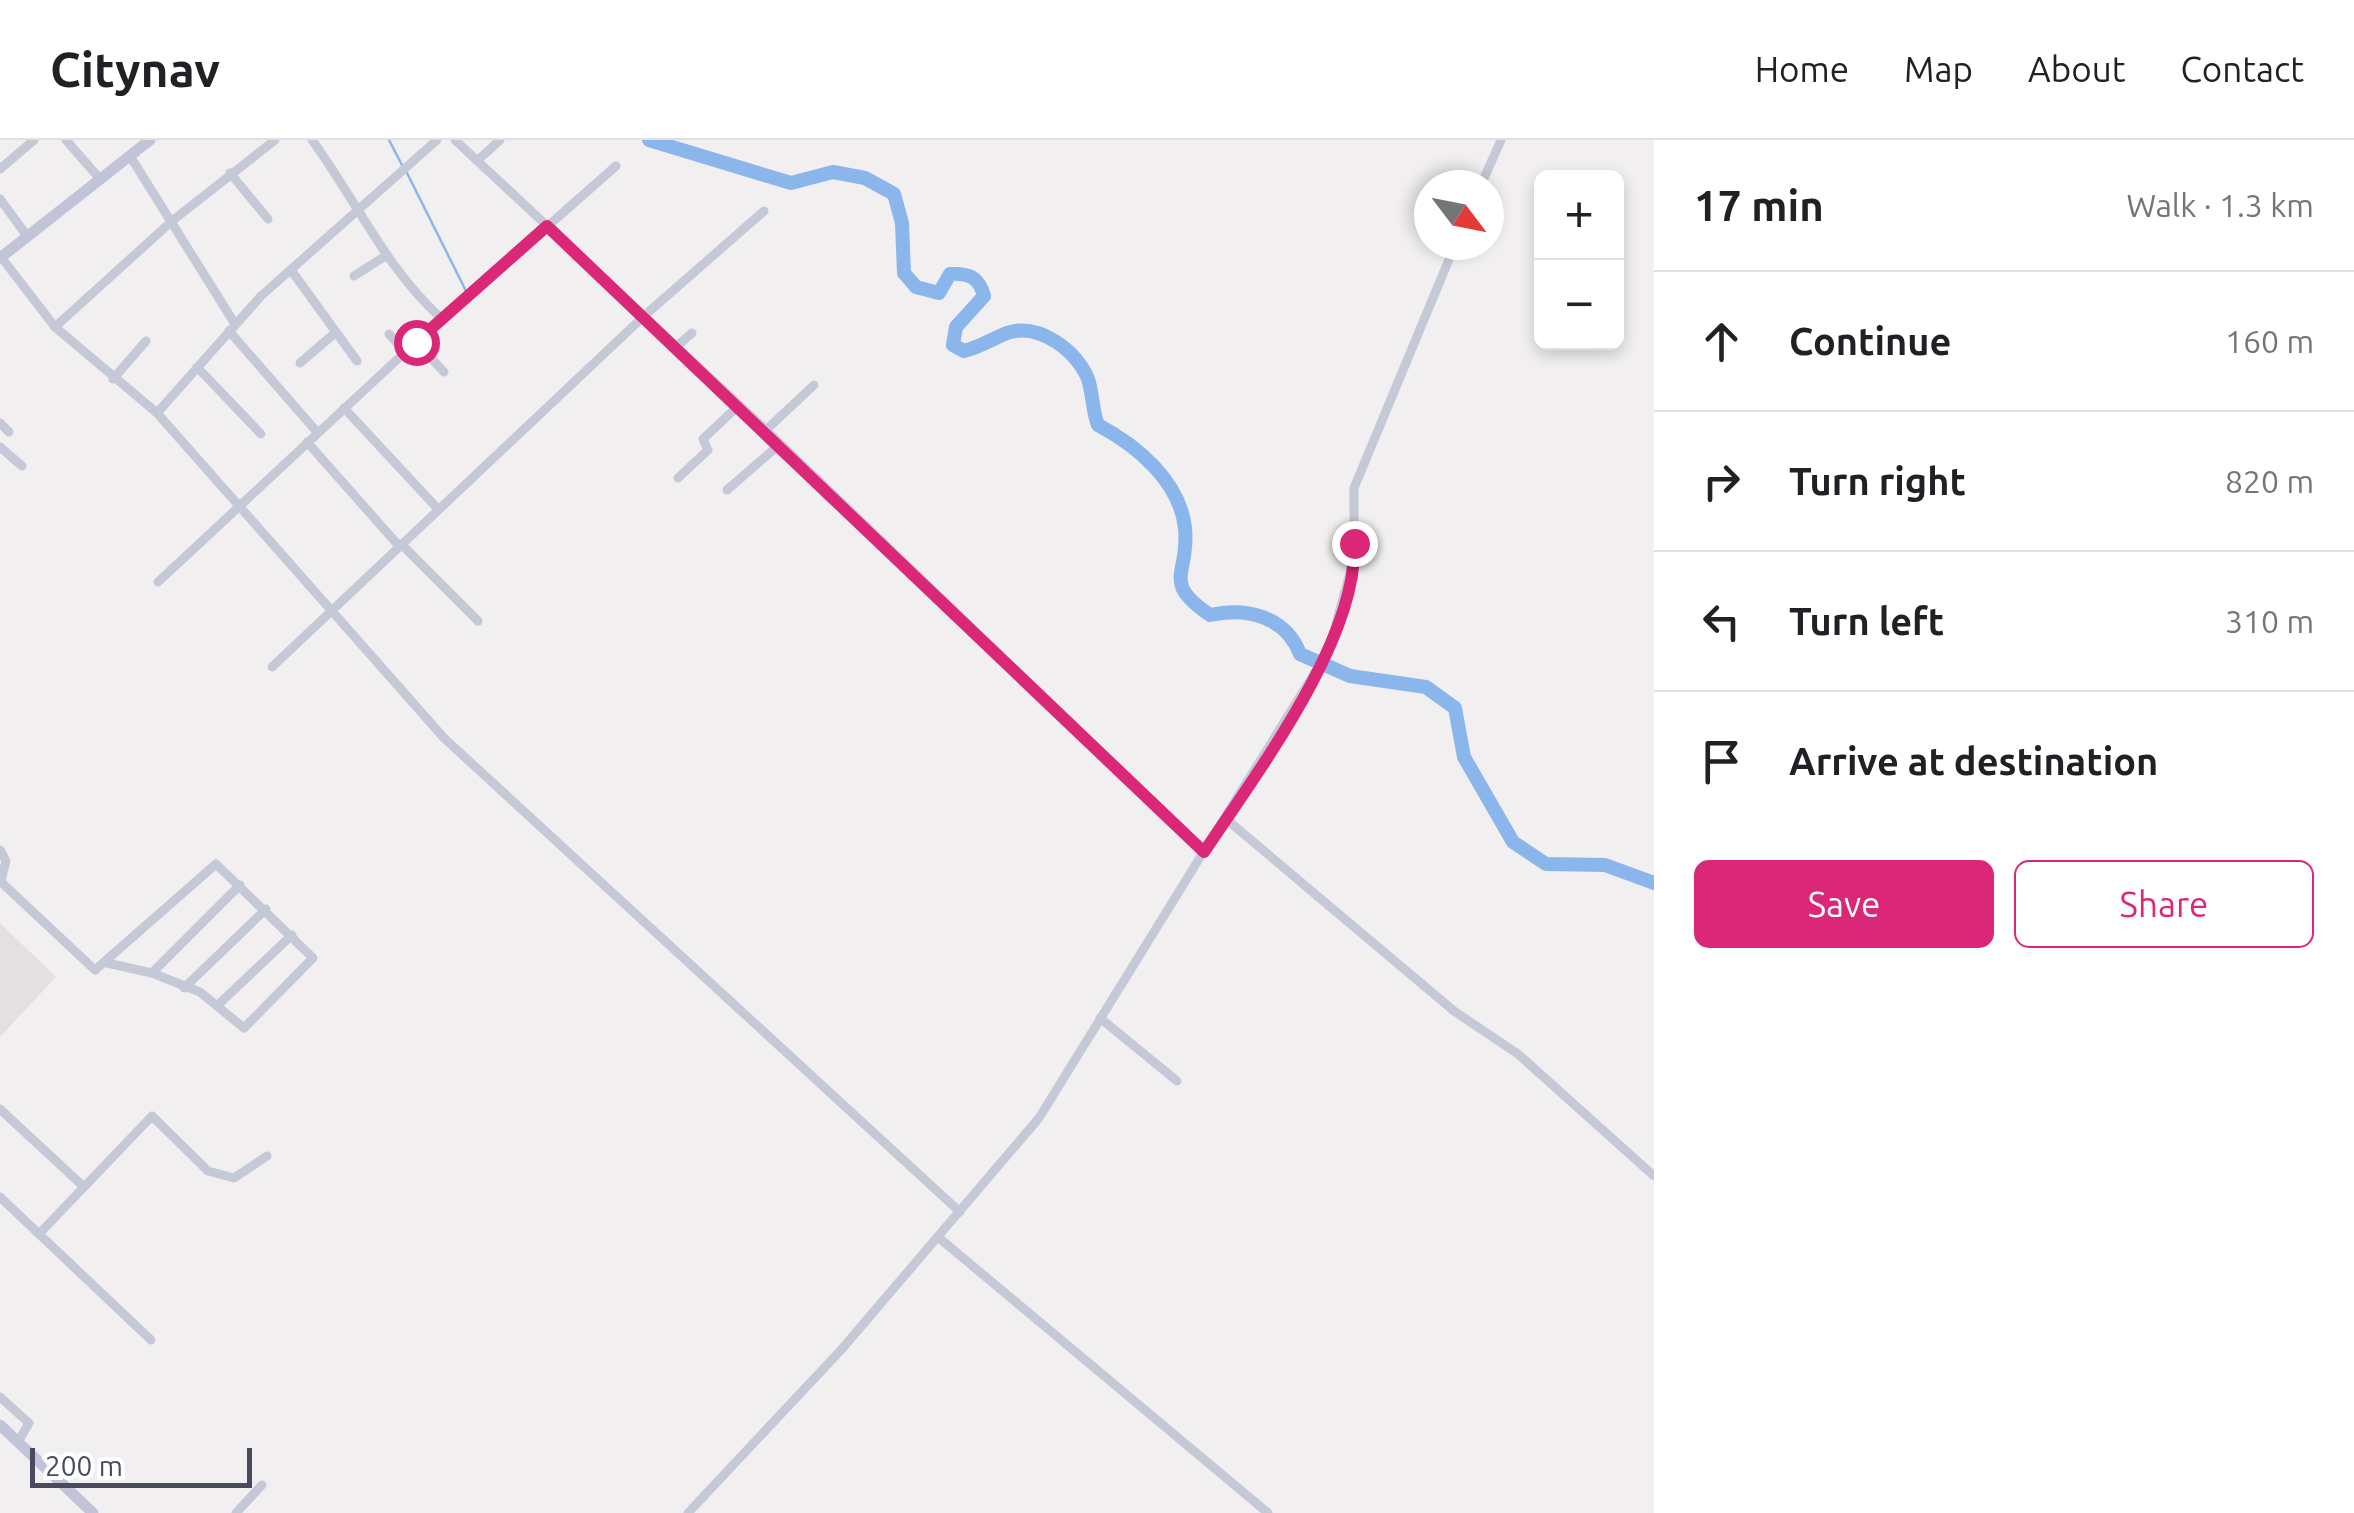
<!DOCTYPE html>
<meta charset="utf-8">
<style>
:root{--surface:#fff;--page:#f2f2f2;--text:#202124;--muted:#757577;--line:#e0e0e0;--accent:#db2777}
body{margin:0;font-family:Ubuntu,sans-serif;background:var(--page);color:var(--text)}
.controls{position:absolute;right:30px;top:30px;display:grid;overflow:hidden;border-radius:15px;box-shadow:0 5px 15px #0003}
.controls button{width:90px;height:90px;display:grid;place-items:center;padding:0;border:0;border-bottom:2px solid var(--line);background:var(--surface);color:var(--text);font:50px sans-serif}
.compass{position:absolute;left:1414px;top:30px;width:90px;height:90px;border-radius:50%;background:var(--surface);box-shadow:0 5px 15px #0003;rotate:122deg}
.scale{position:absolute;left:30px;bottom:25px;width:222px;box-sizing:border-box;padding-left:10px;border:5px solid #474b5c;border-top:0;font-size:28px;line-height:35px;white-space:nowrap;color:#474b5c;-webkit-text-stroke:8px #fff;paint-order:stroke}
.stop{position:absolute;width:30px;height:30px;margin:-22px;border:8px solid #db2777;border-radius:50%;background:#fff}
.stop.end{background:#db2777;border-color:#fff;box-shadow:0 2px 10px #0008}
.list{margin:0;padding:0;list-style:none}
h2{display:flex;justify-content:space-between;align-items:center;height:130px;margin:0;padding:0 40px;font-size:42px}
h2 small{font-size:32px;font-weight:400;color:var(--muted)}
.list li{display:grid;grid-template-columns:65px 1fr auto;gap:30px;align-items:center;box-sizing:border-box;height:140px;padding:0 40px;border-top:2px solid var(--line)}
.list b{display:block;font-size:38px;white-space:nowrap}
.list em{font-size:32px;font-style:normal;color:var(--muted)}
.actions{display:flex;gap:20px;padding:30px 40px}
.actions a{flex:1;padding:22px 0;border:2px solid var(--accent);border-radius:15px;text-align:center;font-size:35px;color:var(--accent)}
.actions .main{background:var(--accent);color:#fff}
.icon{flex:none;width:55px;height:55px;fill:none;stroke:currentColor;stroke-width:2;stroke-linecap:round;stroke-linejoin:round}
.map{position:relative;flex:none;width:1654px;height:1373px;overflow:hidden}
header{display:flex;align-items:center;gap:60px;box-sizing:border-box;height:140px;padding:0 50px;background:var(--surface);border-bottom:2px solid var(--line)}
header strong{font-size:48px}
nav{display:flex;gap:55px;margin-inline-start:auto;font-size:35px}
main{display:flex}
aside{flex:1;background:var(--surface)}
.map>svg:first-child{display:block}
.education{fill:#e2e0e1}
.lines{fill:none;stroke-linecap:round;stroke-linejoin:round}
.stream{stroke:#8ab6ec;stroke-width:2.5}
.river{stroke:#8ab6ec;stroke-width:14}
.street{stroke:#c5c8d6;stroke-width:9}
.secondary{stroke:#c1c4d8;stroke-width:11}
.route{stroke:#db2777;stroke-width:12}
</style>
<header>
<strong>Citynav</strong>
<nav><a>Home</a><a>Map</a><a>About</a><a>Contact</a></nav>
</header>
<main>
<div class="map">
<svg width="1654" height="1373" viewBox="0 0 1654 1373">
<rect width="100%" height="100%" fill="#f1efef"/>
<!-- education -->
<path class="education" d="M0 783 56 837 0 897Z"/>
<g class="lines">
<!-- stream -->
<g class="stream">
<path d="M389 0 403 27"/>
<path d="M407 33 466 151"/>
</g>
<!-- river -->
<path class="river" d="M649 0 791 43 833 32 865 38 894 54 902 83 904 133 916 147 939 153 950 134C969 133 979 137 984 156L956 187 953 205 964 211C980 207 992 199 1007 193 1039 182 1077 211 1088 239 1093 254 1092 270 1098 285 1136 305 1180 341 1185 388 1190 435 1160 441 1210 475 1248 467 1286 477 1300 514L1350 536 1426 547 1455 568 1464 617 1513 702 1546 724 1605 725 1654 743"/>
<!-- street -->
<g class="street">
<path d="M66 0 100 39"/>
<path d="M312 0C356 60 386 129 442 179"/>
<path d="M455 0 766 290 1204 711 1039 978 841 1210 688 1373"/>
<path d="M130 16 235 184"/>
<path d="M477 21 500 0"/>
<path d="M0 29 34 0"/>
<path d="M230 33 268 79"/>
<path d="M1481 45 1501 0"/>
<path d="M0 59 27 96"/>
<path d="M1 117 55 187 157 273 444 598 960 1072"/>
<path d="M291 130 357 221"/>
<path d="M354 136 387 115"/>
<path d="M55 187 172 81 275 0"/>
<path d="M229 191 317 292"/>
<path d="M389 194 405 212"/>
<path d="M416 202 444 232"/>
<path d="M676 207 692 193"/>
<path d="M300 223 335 193"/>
<path d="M197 227 261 294"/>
<path d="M113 239 146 201"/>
<path d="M344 268 438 369"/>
<path d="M157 273 261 156 437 0"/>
<path d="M0 283 9 292"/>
<path d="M766 290 814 245"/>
<path d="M307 302 399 406"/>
<path d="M0 307 22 326"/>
<path d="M678 338 708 310 703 299 739 265"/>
<path d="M727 350 780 304"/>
<path d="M401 404 478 481"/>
<path d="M158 442 416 202 616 26"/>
<path d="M272 527 644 176 764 71"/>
<path d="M1226 679 1454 871 1518 914 1654 1036"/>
<path d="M0 710 6 721 1 741"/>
<path d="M1204 711 1329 510 1354 418V348L1455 105"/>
<path d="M0 741 95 830 216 724 313 818 244 888 200 852 152 833 107 823"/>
<path d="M152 833 240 745"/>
<path d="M184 848 266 769"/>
<path d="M219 864 292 795"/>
<path d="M1100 878 1177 941"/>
<path d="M0 969 84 1047 39 1094"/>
<path d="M84 1047 152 976 208 1031 234 1038 267 1016"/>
<path d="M0 1057 151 1200"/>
<path d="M938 1097 1268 1373"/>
<path d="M0 1257 29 1283 18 1302"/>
<path d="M236 1373 262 1345"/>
</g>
<!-- secondary -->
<g class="secondary">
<path d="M0 118 150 0"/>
<path d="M0 1285 93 1373"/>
</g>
</g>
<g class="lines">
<!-- route -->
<path class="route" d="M416 202 547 86 1204 712C1256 634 1359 498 1354 403"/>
</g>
</svg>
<div class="controls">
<button>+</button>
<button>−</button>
</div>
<svg class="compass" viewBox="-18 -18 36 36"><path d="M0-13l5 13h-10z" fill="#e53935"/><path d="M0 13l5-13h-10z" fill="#757577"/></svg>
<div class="scale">200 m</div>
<div class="stop" style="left:416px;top:202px"></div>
<div class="stop end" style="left:1354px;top:403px"></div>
</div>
<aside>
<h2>17 min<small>Walk · 1.3 km</small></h2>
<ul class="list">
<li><svg class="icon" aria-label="ahead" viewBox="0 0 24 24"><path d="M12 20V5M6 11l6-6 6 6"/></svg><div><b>Continue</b></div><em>160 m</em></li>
<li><svg class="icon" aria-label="right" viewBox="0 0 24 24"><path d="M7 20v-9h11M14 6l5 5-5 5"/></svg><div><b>Turn right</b></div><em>820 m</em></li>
<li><svg class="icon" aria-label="left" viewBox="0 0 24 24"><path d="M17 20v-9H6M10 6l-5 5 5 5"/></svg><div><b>Turn left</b></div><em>310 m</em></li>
<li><svg class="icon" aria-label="arrive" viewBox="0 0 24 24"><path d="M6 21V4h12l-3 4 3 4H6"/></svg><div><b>Arrive at destination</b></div></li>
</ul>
<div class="actions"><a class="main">Save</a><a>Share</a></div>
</aside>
</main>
